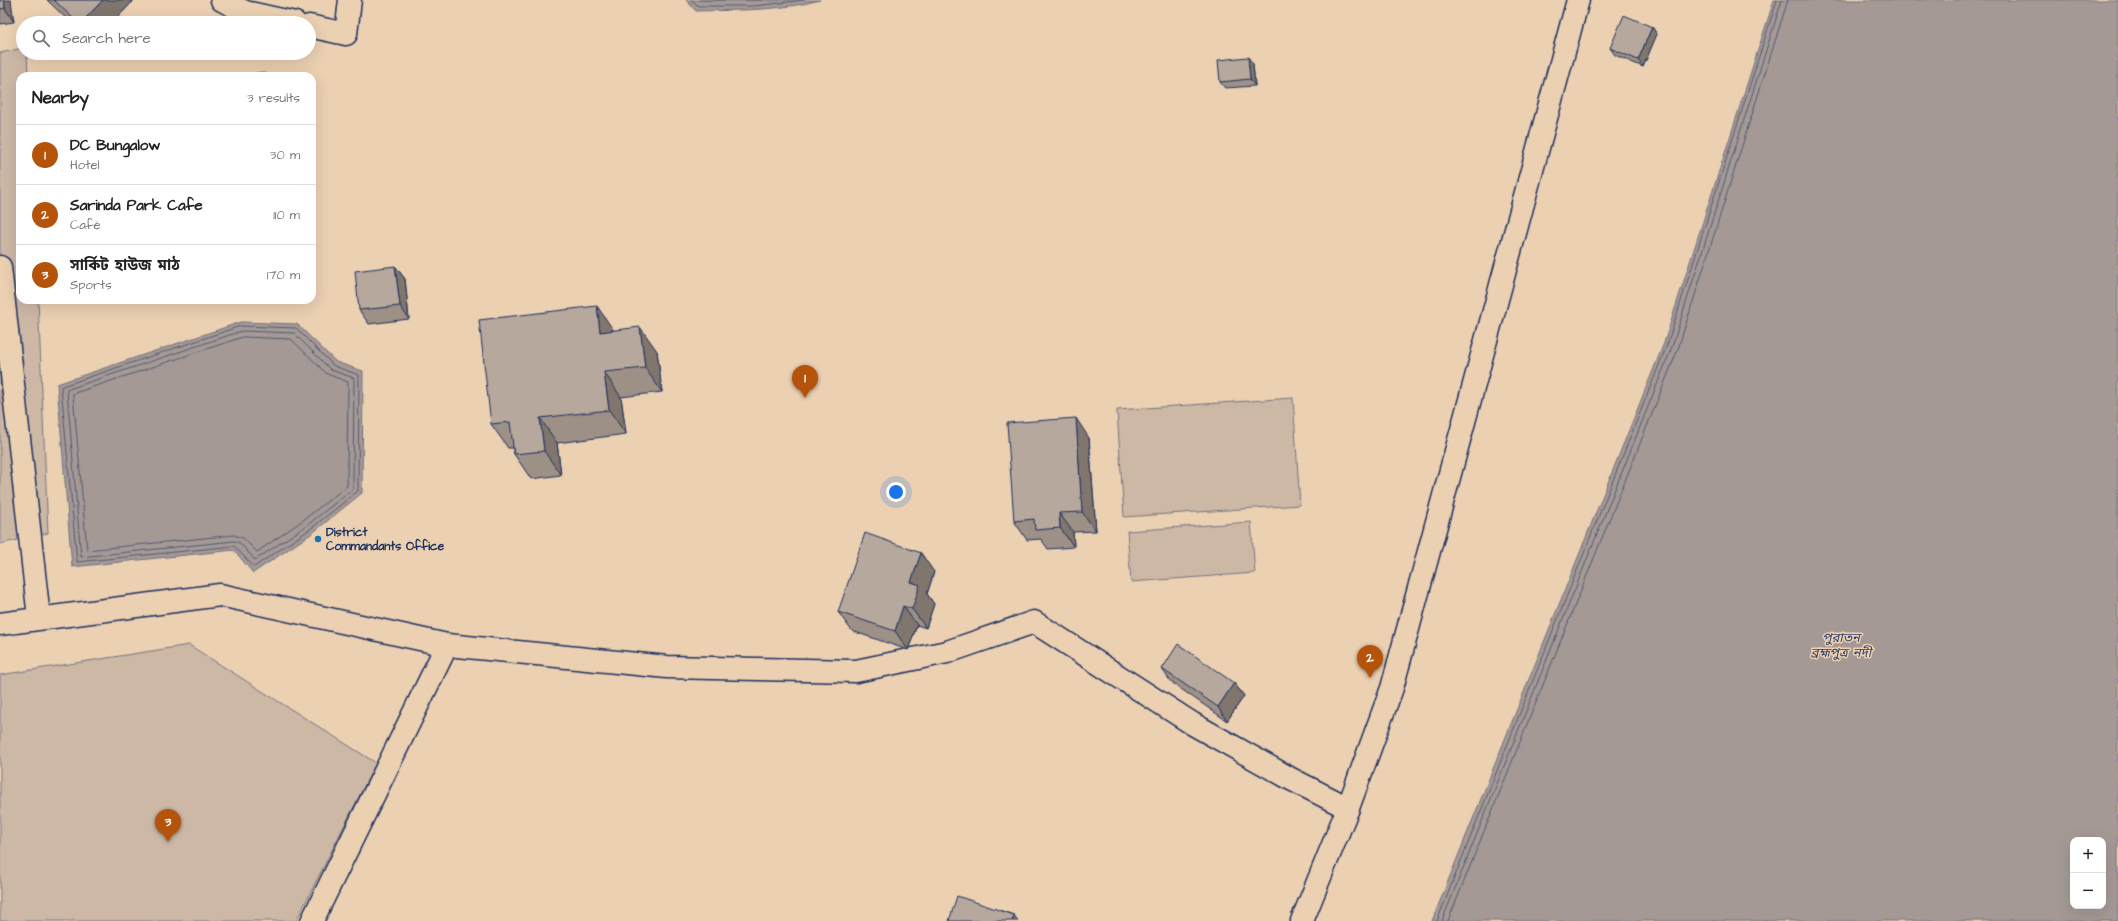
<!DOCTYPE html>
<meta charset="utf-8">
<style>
:root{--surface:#fff;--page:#f2f2f2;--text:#222;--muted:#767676;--line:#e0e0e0;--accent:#b45309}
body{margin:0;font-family:"Architects Daughter","Noto Sans Bengali",sans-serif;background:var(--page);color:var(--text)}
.controls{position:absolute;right:12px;bottom:12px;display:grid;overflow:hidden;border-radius:8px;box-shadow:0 4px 16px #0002}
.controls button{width:36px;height:36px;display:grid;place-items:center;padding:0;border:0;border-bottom:1px solid var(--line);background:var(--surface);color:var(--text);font:20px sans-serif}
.you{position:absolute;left:896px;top:492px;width:14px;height:14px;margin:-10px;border:3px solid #fff;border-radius:50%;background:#1a73e8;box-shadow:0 0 0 6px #1a73e833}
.badge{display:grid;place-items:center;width:26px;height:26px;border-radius:50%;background:var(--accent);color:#fff;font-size:13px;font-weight:700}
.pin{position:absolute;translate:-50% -33px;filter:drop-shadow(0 1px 2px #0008)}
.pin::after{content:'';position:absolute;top:21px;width:14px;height:12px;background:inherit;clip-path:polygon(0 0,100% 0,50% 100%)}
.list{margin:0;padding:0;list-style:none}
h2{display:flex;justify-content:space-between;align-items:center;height:52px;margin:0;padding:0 16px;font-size:17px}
h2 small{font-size:13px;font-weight:400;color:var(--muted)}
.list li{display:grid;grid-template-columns:26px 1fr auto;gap:12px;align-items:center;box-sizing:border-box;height:60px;padding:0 16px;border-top:1px solid var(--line)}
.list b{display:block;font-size:15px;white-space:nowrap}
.list p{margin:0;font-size:13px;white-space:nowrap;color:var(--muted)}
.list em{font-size:13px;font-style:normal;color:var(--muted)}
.icon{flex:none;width:22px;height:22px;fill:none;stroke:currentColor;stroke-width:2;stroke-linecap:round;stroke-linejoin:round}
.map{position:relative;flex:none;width:2118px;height:921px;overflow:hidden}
.search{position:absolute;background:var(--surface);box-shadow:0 4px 16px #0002;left:16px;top:16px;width:300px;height:44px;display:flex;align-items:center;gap:10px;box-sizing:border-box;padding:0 14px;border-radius:22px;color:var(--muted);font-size:15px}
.panel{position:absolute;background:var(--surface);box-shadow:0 4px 16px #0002;left:16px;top:72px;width:300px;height:232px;border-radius:12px}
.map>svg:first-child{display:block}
.green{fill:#cdb8a6;stroke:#747482}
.water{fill:#a49995;stroke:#6d6f7f;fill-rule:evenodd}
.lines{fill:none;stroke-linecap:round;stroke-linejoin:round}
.shore{stroke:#525974;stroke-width:1}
.minor-casing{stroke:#1b2f5e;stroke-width:25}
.minor{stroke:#ebd0b2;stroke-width:22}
.wall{fill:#9d9087;stroke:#1b2f5e}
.shaded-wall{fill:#80766e;stroke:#1b2f5e}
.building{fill:#b7a89d;stroke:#1b2f5e}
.poi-dot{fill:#1f6fb2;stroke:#ebd0b2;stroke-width:1.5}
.labels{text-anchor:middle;stroke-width:3;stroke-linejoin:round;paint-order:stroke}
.poi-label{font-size:12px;font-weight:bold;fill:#1b2f5e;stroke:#ebd0b2;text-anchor:start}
.water-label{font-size:13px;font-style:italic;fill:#303f66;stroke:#ebd0b2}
</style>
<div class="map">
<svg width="2118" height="921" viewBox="0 0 2118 921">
<rect width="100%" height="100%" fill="#ebd0b2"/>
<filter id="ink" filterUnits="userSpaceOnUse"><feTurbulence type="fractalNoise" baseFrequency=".025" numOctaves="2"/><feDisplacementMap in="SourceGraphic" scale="8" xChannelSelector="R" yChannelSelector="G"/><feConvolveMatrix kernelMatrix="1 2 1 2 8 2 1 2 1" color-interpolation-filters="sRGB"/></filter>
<g filter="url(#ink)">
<!-- green -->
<g class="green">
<path d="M23 48V53H27L28 76H20V300H38L48 533 0 544V53Z"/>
<path d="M1293 398 1300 505 1124 517 1117 410Z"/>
<path d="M1251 522 1255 573 1131 582 1127 531Z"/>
<path d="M189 645 376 763 296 921H0V675Z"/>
</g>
<!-- water -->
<g class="water">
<path d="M686 0H820C780 11 738 10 696 11Z"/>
<path d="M1774 0H2118V921H1432L1664 343ZM2073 840H2103V906H2073Z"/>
<path d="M261 72 274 76H242Z"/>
<path d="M241 322 297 324 336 362 363 371 362 493 311 534 253 573 234 550 72 567 57 384Z"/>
</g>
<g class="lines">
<!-- shore -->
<g class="shore">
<path d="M691 0 699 6H755L804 0"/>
<path d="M699 0H762"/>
<path d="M241 326 296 328 334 366 359 375 358 491 309 530 254 567 234 546 77 562 61 387Z"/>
<path d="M242 331 294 333 331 370 354 378 353 489 306 526 255 560 240 543 234 541 81 557 67 390Z"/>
<path d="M243 337 291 339 327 374 348 382 347 486 302 521 257 552 243 538 234 535 87 550 73 394Z"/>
<path d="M1437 921 1667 345 1777 0"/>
<path d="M1442 921 1672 347 1782 0"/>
<path d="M1448 921 1678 349 1788 0"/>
</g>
<defs>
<g id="minor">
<path d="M222 0 245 12 295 23"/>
<path d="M309 26 346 34 350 0"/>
<path d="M0 267 39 618"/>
<path d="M0 624 220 595 447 645 667 667 856 671 947 652 1034 622 1193 724 1291 779 1348 808"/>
<path d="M312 921 447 645"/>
<path d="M1302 921 1348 808 1392 688 1578 0"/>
</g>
</defs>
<!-- minor casing -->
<use href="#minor" class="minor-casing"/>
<!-- minor -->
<use href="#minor" class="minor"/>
</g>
<!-- wall -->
<g class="wall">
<path d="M0 0 14 22 0 24Z"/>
<path d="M47 0H134L112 23H71Z"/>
<path d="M1652 27 1657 34 1643 67 1615 55 1610 48Z"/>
<path d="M1253 64 1255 86 1225 88 1220 82Z"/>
<path d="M395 266 405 279 409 319 369 324 359 310Z"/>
<path d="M614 330 657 351 662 392 621 397 626 434 557 443 561 475 531 479 514 454 513 448H508L491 424Z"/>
<path d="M1089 438 1096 531 1073 532 1074 547 1048 549 1041 539 1027 540 1014 521Z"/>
<path d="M934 572 927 594 934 604 926 628 917 625 908 650 852 631 838 612Z"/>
<path d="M1162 669 1234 683 1244 696 1227 721 1171 682Z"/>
</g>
<!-- shaded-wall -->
<g class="shaded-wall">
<path d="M4 0H11L14 22 5 8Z"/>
<path d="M103 0H134L112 23H81Z"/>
<path d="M1652 27 1657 34 1643 67 1638 60Z"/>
<path d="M1248 57 1253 64 1255 86 1250 79Z"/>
<path d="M395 266 405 279 409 319 400 306Z"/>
<path d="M597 306 614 331 600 332Z"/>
<path d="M640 327 657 351 662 392 645 368Z"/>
<path d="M604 372 621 397 626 434 609 410Z"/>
<path d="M540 418 557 443 561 475 544 451Z"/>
<path d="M1076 418 1089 438 1096 531 1082 512Z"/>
<path d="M1059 513 1073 532 1074 547 1060 528Z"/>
<path d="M921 553 934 572 927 594 934 604 926 628 912 609 911 582Z"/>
<path d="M903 606 917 625 908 650 895 631Z"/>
<path d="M1234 683 1244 696 1227 721 1218 707Z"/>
<path d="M1014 915 1018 921H1012Z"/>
</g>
<!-- building -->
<g class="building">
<path d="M0 0H4L5 8 0 9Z"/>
<path d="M54 0H103L81 23H78Z"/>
<path d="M1624 15 1652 27 1638 60 1610 48Z"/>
<path d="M1248 57 1250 79 1220 82 1218 60Z"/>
<path d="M395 266 400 306 359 310 355 271Z"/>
<path d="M597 306 600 332 640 327 645 368 604 372 609 410 540 418 544 451 514 454 510 422 491 424 479 320Z"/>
<path d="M1076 418 1082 512 1059 513 1060 528 1035 530 1034 519 1014 521 1007 423Z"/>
<path d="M865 533 921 553 911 582 920 585 912 609 903 606 895 631 838 612Z"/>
<path d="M1178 644 1234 683 1218 707 1162 669Z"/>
<path d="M957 896 1014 915 1012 921H949Z"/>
</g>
</g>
<!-- markers -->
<circle class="poi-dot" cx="318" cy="539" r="4"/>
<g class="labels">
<!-- poi labels -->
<g class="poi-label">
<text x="326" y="536">District<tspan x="326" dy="14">Commandants Office</tspan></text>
</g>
<!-- water labels -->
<g class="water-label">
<text x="1841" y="642">পুরাতন<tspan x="1841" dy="15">ব্রহ্মপুত্র নদী</tspan></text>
</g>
</g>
</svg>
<div class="controls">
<button>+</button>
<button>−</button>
</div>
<div class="you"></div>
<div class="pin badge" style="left:805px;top:398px">1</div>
<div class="pin badge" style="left:1370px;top:678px">2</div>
<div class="pin badge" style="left:168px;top:842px">3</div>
<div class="search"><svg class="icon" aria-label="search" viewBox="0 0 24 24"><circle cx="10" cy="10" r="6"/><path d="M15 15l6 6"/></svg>Search here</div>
<section class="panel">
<h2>Nearby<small>3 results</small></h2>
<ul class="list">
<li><span class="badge">1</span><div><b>DC Bungalow</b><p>Hotel</p></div><em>30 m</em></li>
<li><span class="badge">2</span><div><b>Sarinda Park Cafe</b><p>Café</p></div><em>110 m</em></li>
<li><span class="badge">3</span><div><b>সার্কিট হাউজ মাঠ</b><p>Sports</p></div><em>170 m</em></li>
</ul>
</section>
</div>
